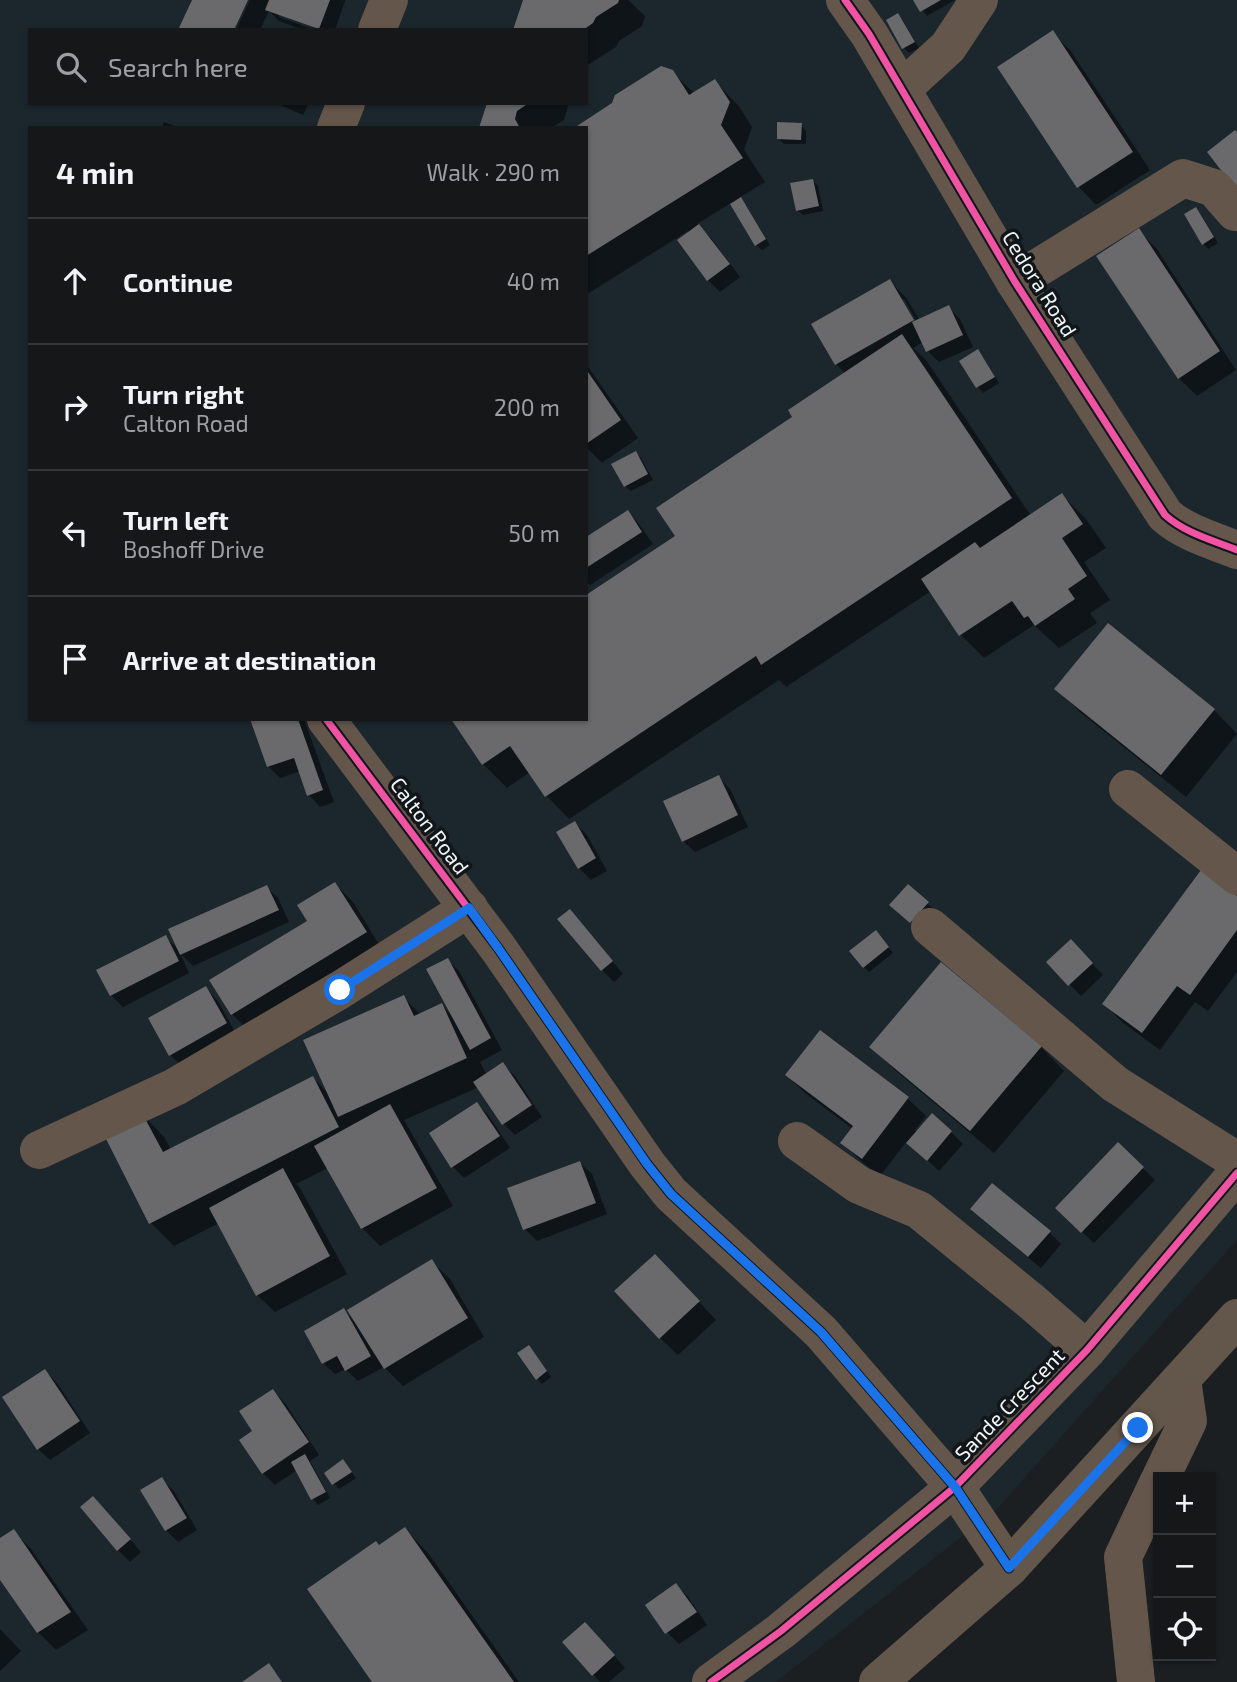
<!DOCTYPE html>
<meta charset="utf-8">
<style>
:root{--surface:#151719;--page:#222426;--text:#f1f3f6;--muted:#9d9fa2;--line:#343638}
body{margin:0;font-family:"Exo 2",sans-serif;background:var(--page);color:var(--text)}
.controls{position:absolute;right:21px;bottom:21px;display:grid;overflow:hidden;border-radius:0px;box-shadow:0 2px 5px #0004}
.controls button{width:63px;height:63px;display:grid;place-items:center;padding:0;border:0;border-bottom:2px solid var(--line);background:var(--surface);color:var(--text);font:35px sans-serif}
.stop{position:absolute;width:21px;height:21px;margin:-16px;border:5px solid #1a73e8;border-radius:50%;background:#fff}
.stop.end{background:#1a73e8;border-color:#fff;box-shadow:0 2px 7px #0008}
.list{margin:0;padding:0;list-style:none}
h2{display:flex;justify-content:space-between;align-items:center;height:91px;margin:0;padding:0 28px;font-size:30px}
h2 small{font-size:23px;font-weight:400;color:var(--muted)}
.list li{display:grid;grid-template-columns:46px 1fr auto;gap:21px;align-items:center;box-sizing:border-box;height:126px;padding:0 28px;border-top:2px solid var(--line)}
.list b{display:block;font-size:26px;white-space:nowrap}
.list p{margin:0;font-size:23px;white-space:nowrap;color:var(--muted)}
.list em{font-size:23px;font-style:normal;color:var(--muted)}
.icon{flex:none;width:38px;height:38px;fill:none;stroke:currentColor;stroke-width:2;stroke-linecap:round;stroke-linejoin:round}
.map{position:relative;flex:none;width:1237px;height:1682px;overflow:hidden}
.search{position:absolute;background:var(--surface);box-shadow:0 2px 5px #0004;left:28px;top:28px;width:560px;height:77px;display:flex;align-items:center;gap:18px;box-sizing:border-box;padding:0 24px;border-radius:0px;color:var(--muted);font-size:26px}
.panel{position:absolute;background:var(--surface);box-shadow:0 2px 5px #0004;left:28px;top:126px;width:560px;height:595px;border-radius:0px}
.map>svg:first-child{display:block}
.built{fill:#1c262d;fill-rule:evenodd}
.shadow{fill:#0007;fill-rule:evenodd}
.building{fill:#6a6a6d}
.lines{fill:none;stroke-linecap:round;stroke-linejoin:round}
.minor{stroke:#64564b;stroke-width:38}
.major{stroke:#63564a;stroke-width:38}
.cycleway-casing{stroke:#11161a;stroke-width:11}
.cycleway{stroke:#f153a3;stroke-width:7}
.route{stroke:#1a73e8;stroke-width:9}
.labels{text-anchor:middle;stroke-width:7;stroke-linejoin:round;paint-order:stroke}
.street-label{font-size:21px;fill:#f1f5f7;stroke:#11161a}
</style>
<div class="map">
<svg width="1237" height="1682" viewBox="0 0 1237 1682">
<rect width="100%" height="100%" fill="#1c1f21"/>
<!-- built -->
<path class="built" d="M0 0H1237V1240L996 1510 776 1682H0ZM30 30H586V103H30ZM30 128H586V719H30Z"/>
<!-- shadow -->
<g class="shadow">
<path d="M250 0H345V1L335 30H325L279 13V17L315 30H303L279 21 269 11 260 30H236Z"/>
<path d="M526 0H628L645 16 642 26 619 41 616 47 586 66V30H515Z"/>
<path d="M915 0H955L927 16Z"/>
<path d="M898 15 903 21 919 48 909 53 904 48Z"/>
<path d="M1052 33 1070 50 1150 170 1096 205 1079 187 999 68Z"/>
<path d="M672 72 695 94 715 82 738 105 752 127 744 150 765 182 739 198 746 205 770 245 762 250 756 245 731 203 697 224 711 238 740 277 720 292 708 280 679 240 689 233 688 231 589 293 586 290V128Z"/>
<path d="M276 103H309L303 115Z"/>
<path d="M489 103H569L564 120 551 128H481Z"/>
<path d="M164 122 181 128H162Z"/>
<path d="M801 125 806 131V144H784L778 138Z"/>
<path d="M813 181 818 186 823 211 803 215 797 210Z"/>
<path d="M1196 209 1201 215 1218 243 1208 249 1203 243Z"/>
<path d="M1138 230 1156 248 1236 370 1197 396 1179 378Z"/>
<path d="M890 281 907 299 920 321 949 308 960 319 973 347 939 362 928 351 923 342 913 348 926 360 1031 516 1062 495 1086 519 1106 548 1084 562 1110 600 1090 613 1097 623 1059 648 1034 625 984 658 961 635 931 591 786 687 779 680 569 819 546 795 530 772 507 788 483 764 453 719H586L678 537 795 418 846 374 836 364ZM900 299H904L920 327 916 328Z"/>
<path d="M983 357 999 383 983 393 978 387 962 361Z"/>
<path d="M586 364 638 438 602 463 586 447Z"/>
<path d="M636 453 641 458 653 480 631 491 625 486Z"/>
<path d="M628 512 639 524 653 544 590 585 586 581V539Z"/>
<path d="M1057 688 1214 710 1237 734 1186 797 1080 712Z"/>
<path d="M252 719H304L334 802 320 807 309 795 300 771 280 778 268 766Z"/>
<path d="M718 777 730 789 748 827 695 852 683 841Z"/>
<path d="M575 823 587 835 607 871 591 880 579 868Z"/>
<path d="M335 884 353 902 383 951 250 1032 232 1014 309 922Z"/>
<path d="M908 886 933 909 916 927 891 905Z"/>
<path d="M266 887 278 898 289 922 193 966 180 953 189 973 123 1007 111 995 98 971 165 937 180 951Z"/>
<path d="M1237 898V972L1208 1011 1195 1002 1160 1050 1122 1022 1105 1004Z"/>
<path d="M581 923 623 974 614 982 602 970Z"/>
<path d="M881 938 893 953 869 972 864 967Z"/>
<path d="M1071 942 1103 975 1081 996 1048 962Z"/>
<path d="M447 960 459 971 502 1050 480 1062 487 1075 503 1064 515 1076 542 1117 515 1135 503 1123 479 1087 404 1120 453 1206 380 1246 362 1228 328 1168 296 1184 300 1188 347 1274 275 1312 257 1295 219 1223 174 1246 151 1223 141 1113 164 1137 171 1150 313 1078 329 1094 403 997 421 1015 442 1005 452 1016Z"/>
<path d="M206 988 217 1000 237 1035 182 1066 170 1055Z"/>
<path d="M820 1032 908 1099 926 1116 915 1130 917 1132H951L963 1144 939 1171 907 1141 880 1176 860 1160 843 1143 853 1129 805 1093 787 1075Z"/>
<path d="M871 1047H1041L1064 1071 994 1153 895 1070Z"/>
<path d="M477 1104 489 1116 510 1148 464 1178 452 1166Z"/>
<path d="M1118 1144 1155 1180 1094 1243 1057 1208Z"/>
<path d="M580 1163 592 1174 607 1214 537 1241 525 1229Z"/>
<path d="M972 1209 1050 1233 1061 1244 1041 1268 984 1221Z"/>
<path d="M432 1262 450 1279 484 1337 403 1386 384 1367 358 1381 346 1369 335 1374 323 1363 344 1311 354 1321Z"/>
<path d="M673 1274 716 1320 678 1355 660 1338Z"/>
<path d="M534 1353 551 1377 542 1384 537 1378Z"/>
<path d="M45 1371 57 1383 90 1433 50 1460 38 1449Z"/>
<path d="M273 1391 285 1403 319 1455 310 1461 330 1498 318 1505 313 1499 297 1470 275 1485 263 1473 255 1431Z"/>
<path d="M348 1467 356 1478 339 1489 326 1473Z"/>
<path d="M162 1480 174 1491 197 1530 178 1542 166 1530Z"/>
<path d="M105 1510 141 1552 130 1562 118 1550Z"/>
<path d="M405 1529 428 1553 519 1682H374L379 1547Z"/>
<path d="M13 1531 31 1549 88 1630 56 1650 38 1632 0 1577V1540Z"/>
<path d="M676 1585 688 1597 707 1625 679 1644 667 1632Z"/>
<path d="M0 1629 21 1651 0 1671Z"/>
<path d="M597 1636 625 1668 609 1682H600L593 1674Z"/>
</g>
<!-- building -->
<g class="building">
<path d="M192 0H248L234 30H178Z"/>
<path d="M269 0H330L319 29 265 10Z"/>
<path d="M523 0H619L618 3 596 17 593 23 583 30H513Z"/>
<path d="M913 0H941L920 12Z"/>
<path d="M898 13 915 42 902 49 886 20Z"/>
<path d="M1053 30 1133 152 1077 188 997 67Z"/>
<path d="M661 66 673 70 689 95 715 79 730 102 721 125 743 158 586 256V128H574L612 103 615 95Z"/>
<path d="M487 103H529L517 111 515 119 520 128H479Z"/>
<path d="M777 122 802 123 801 140 777 139Z"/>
<path d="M1235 130 1237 132V191L1207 152Z"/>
<path d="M813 179 819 206 796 211 790 183Z"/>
<path d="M741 197 766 239 755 246 730 204Z"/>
<path d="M1196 207 1214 237 1202 245 1184 214Z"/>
<path d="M699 224 730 264 707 281 677 240Z"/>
<path d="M1139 228 1220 351 1178 379 1096 256Z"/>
<path d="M890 279 914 320 835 365 811 324Z"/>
<path d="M949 305 963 335 926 352 912 322Z"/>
<path d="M902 334 1012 498 761 665 756 656 545 797 510 746 482 765 451 719H586V595L675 536 656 508 792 417 788 410Z"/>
<path d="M978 349 995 377 976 388 959 361Z"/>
<path d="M586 369 621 420 586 444Z"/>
<path d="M636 451 648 474 624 487 611 464Z"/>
<path d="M1062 493 1083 524 1062 538 1087 576 1068 589 1075 599 1035 626 1028 616 1024 618 1012 601 959 636 921 579 975 542 980 548Z"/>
<path d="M628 510 642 532 586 568V537Z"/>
<path d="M1108 623 1215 709 1161 775 1054 689Z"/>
<path d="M250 719H298L323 790 307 796 294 758 267 767Z"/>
<path d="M719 775 738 815 682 842 663 801Z"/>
<path d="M575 821 596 858 578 869 556 832Z"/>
<path d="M1201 870 1237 896V930L1190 995 1177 986 1142 1033 1102 1004Z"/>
<path d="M335 882 367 932 231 1015 209 980 307 921 297 905Z"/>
<path d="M908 884 929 902 910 923 889 905Z"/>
<path d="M267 885 279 910 180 955 168 929Z"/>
<path d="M570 909 613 961 601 971 557 919Z"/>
<path d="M876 930 889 947 863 968 849 951Z"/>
<path d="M166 935 179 961 110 996 96 970Z"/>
<path d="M1071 939 1093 963 1068 986 1046 962Z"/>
<path d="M448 958 491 1038 470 1050 426 969Z"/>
<path d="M941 962 1042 1046 970 1131 869 1047Z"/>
<path d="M206 986 227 1023 169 1056 148 1018Z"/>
<path d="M404 995 414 1016 442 1003 467 1058 338 1117 303 1040Z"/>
<path d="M820 1030 909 1097 862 1159 840 1143 853 1126 785 1075Z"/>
<path d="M503 1062 532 1105 502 1125 473 1082Z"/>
<path d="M313 1076 339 1127 149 1224 102 1131 141 1111 163 1152Z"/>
<path d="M477 1102 500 1136 451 1168 429 1133Z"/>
<path d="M390 1104 437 1188 361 1229 314 1146Z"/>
<path d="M932 1113 952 1131 927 1161 906 1143Z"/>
<path d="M1118 1142 1144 1167 1081 1233 1055 1208Z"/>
<path d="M580 1161 596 1203 523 1230 507 1188Z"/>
<path d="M283 1168 330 1256 256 1296 209 1208Z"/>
<path d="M992 1183 1051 1231 1028 1257 970 1209Z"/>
<path d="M655 1254 700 1301 659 1339 614 1291Z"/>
<path d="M432 1259 468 1318 384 1369 347 1310Z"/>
<path d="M344 1308 371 1356 345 1371 337 1356 322 1364 304 1331Z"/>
<path d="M529 1345 547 1371 536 1380 517 1353Z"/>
<path d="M45 1369 80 1421 37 1450 2 1397Z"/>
<path d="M273 1389 309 1442 262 1474 239 1440 252 1431 239 1411Z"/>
<path d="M305 1454 326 1492 311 1500 291 1462Z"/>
<path d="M343 1459 352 1472 332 1485 324 1473Z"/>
<path d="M162 1477 187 1518 165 1531 140 1490Z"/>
<path d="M93 1496 131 1539 117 1551 80 1507Z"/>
<path d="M405 1527 514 1682H372L307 1589 376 1541 379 1545Z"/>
<path d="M14 1529 71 1612 37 1633 0 1580V1538Z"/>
<path d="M676 1583 697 1612 665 1634 645 1605Z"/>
<path d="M585 1622 615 1655 592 1676 562 1642Z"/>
<path d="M269 1663 282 1682H242Z"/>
</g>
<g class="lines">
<!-- minor -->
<g class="minor">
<path d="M845 0 869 34 1015 282 1165 515C1185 533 1212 540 1237 550"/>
<path d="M377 30 389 0"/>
<path d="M902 89 948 47 979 0"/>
<path d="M336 128 346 103"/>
<path d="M1015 282 1183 178 1214 188 1235 212"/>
<path d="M326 719 498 948 647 1164 671 1194 821 1332 955 1487 1009 1568"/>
<path d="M1128 789 1237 876"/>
<path d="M930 927 1115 1084 1237 1161"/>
<path d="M797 1141 859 1185 919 1210 1032 1302 1087 1350"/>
<path d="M39 1150 175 1087 340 990 469 908"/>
<path d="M1161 1477 1188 1421 1182 1380"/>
<path d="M711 1682 781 1631 955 1487 1087 1350 1237 1173"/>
<path d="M1136 1682 1123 1557 1158 1483"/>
</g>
<!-- major -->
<path class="major" d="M878 1682 1009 1568 1237 1318"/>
<defs>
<g id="cycleway">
<path d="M845 0 869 34 1015 282 1165 515C1185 533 1212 540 1237 550"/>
<path d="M326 719 498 948 647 1164 671 1194 821 1332 955 1487 1009 1568"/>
<path d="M711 1682 781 1631 955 1487 1087 1350 1237 1173"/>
</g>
</defs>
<!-- cycleway casing -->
<use href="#cycleway" class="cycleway-casing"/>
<!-- cycleway -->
<use href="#cycleway" class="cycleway"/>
</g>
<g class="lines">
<!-- route -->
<path class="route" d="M340 990 469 908 498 948 647 1164 671 1194 821 1332 955 1487 1009 1568 1138 1428"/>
</g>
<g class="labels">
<!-- street labels -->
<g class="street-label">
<text transform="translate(1039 284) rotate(58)" y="7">Cedora Road</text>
<text transform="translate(429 826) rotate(53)" y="7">Calton Road</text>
<text transform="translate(1010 1405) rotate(-46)" y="7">Sande Crescent</text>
</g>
</g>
</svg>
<div class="controls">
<button>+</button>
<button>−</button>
<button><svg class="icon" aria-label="locate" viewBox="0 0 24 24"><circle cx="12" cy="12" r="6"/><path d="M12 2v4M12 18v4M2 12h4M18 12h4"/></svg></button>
</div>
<div class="stop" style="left:340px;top:990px"></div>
<div class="stop end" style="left:1138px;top:1428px"></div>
<div class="search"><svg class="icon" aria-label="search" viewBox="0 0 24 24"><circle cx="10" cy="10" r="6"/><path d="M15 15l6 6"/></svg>Search here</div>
<section class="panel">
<h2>4 min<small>Walk · 290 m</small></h2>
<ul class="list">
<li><svg class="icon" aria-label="ahead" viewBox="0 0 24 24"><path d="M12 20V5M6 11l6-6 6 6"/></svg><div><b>Continue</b></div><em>40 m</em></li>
<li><svg class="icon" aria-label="right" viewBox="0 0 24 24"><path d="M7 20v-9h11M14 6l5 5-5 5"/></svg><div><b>Turn right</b><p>Calton Road</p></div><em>200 m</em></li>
<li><svg class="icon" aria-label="left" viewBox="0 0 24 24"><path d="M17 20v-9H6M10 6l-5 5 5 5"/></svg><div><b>Turn left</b><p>Boshoff Drive</p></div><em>50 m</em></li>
<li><svg class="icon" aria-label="arrive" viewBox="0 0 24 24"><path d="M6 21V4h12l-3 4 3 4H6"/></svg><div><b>Arrive at destination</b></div></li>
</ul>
</section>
</div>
